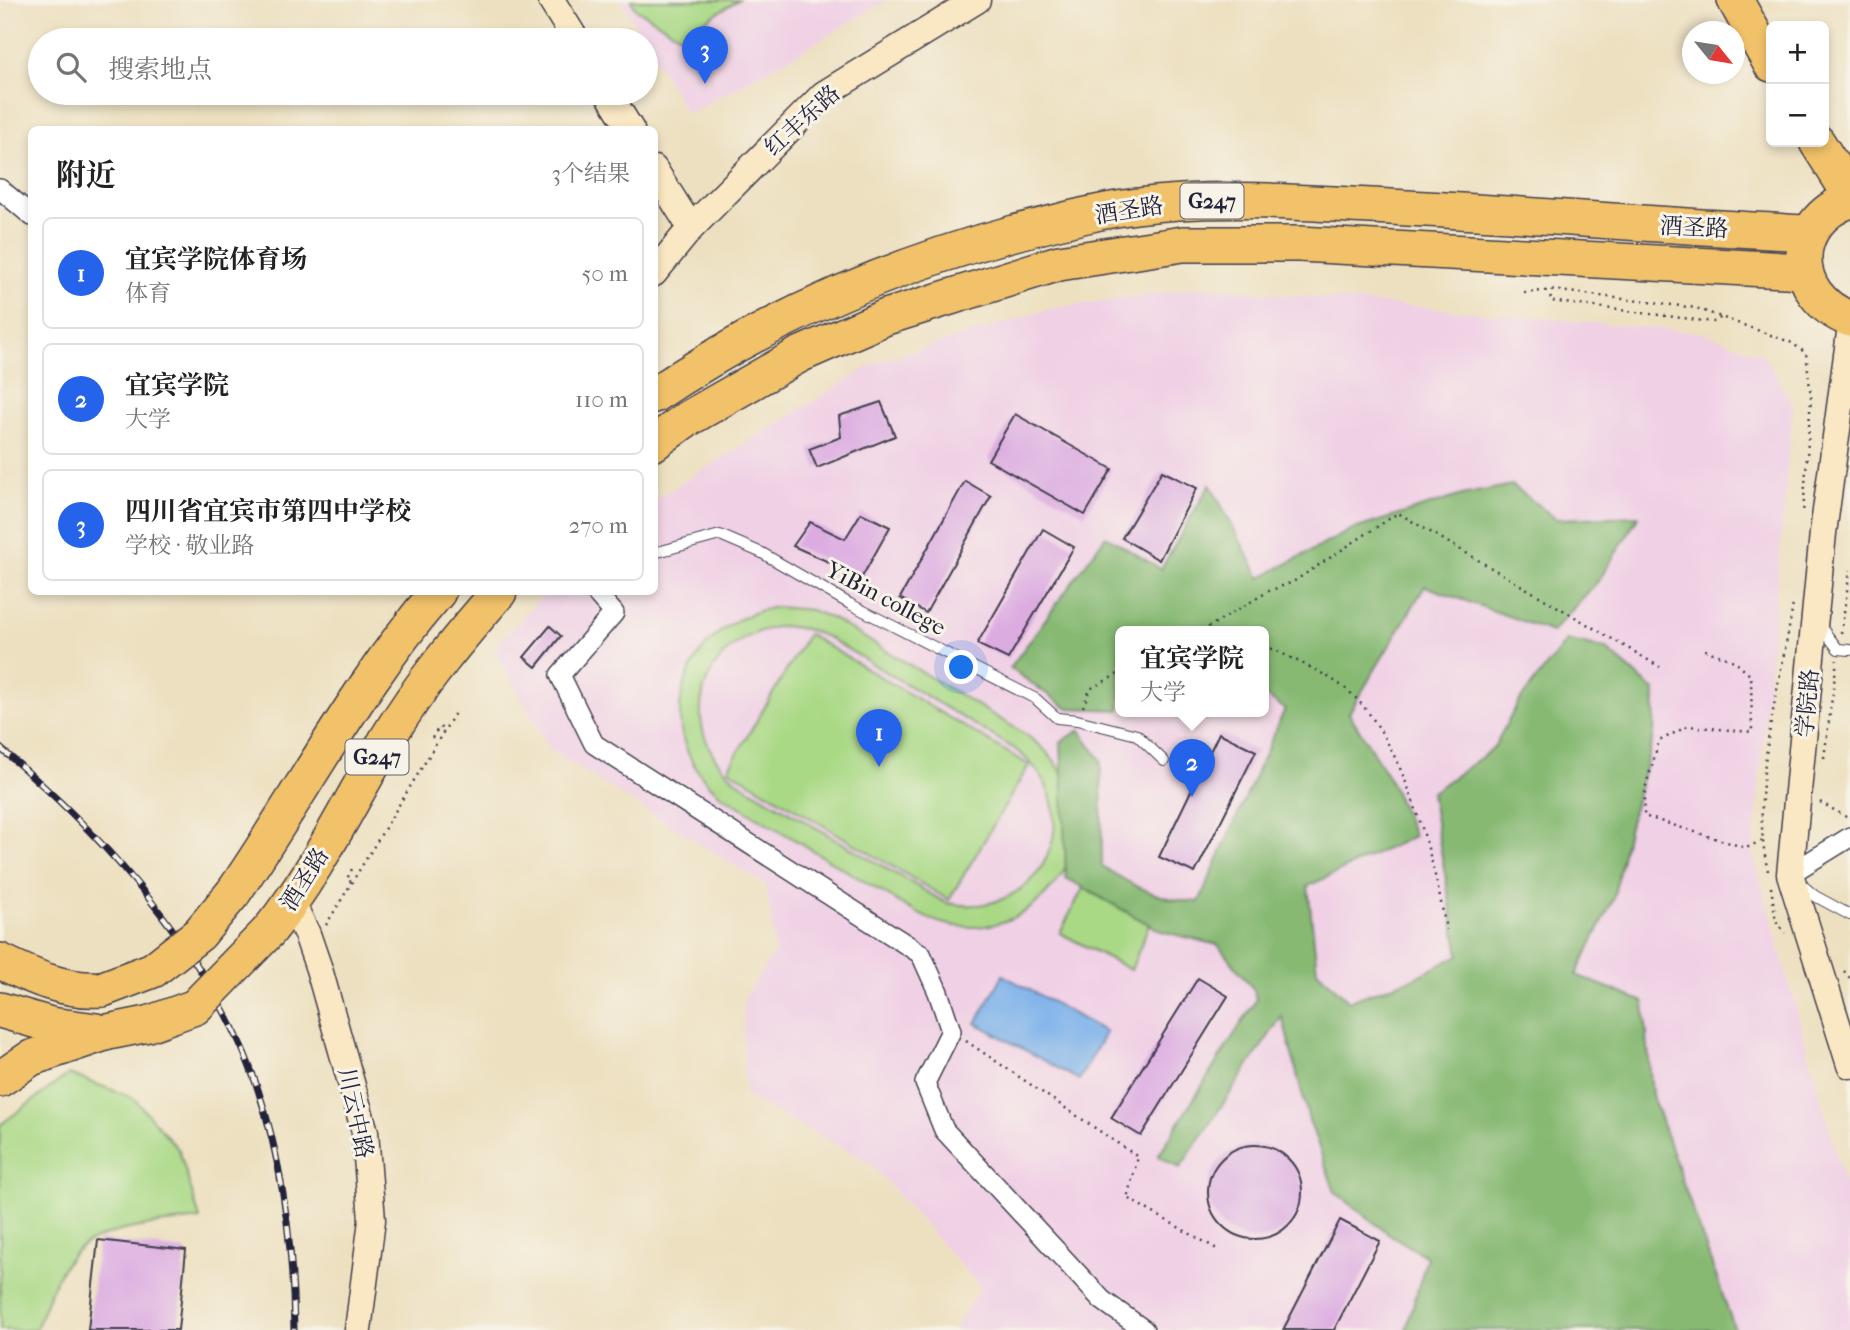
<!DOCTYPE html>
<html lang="zh">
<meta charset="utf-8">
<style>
:root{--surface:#fff;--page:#f2f2f2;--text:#222;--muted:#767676;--line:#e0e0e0;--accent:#2563eb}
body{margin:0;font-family:"IM FELL French Canon","Noto Serif SC",serif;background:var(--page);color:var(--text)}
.controls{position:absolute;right:21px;top:21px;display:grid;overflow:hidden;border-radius:10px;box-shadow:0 4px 10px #0003}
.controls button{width:63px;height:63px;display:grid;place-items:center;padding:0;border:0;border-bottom:2px solid var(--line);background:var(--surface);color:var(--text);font:35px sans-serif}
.compass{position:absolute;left:1682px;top:21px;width:63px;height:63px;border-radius:50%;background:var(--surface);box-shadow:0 4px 10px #0003;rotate:120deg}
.you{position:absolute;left:962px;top:668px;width:24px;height:24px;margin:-18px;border:5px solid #fff;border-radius:50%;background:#1a73e8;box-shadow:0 0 0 10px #1a73e833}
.badge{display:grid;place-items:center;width:46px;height:46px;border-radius:50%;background:var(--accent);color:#fff;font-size:23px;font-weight:700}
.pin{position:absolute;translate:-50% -58px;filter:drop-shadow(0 2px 4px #0008)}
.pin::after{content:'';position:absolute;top:37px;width:24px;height:21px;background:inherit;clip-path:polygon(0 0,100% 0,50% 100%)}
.popup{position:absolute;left:1115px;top:626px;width:154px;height:91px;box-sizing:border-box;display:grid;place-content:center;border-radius:10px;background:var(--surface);filter:drop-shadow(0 2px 5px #0005);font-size:23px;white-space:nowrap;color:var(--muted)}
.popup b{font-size:26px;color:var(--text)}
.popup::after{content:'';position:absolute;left:50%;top:100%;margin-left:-14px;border:14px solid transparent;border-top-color:var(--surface)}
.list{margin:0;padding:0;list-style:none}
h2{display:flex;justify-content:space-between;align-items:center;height:91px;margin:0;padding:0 28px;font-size:30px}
h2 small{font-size:23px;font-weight:400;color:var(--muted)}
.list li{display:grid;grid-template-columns:46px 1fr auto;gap:21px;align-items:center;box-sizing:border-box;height:112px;margin:0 14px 14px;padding:0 14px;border:2px solid var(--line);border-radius:10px}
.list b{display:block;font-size:26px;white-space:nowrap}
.list p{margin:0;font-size:23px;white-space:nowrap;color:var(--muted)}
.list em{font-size:23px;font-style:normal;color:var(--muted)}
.icon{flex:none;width:38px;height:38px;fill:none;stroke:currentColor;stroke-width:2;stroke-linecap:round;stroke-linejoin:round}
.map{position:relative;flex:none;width:1850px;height:1330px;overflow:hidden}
.search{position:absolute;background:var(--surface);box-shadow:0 4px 10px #0003;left:28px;top:28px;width:630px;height:77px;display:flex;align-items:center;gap:18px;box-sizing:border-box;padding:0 24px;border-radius:38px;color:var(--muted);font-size:26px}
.panel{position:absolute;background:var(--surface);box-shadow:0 4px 10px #0003;left:28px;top:126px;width:630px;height:469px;border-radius:10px}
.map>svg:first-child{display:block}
.built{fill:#f0d0e5;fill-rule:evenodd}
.green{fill:#aad986;stroke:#667e60;stroke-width:2;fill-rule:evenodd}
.forest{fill:#87b973;stroke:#546e57;stroke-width:2}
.water{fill:#7cb1ea;stroke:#4f6a92;stroke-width:2}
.building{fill:#dcace1}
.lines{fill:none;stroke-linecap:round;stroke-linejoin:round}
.lane-casing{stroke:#403e4f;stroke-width:12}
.street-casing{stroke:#403e4f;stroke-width:22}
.secondary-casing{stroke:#403e4f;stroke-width:29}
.highway-casing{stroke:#403e4f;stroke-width:38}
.path{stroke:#403e4f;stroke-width:2.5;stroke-dasharray:2 5;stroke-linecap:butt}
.lane{stroke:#fff;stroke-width:10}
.street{stroke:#fff;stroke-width:19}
.secondary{stroke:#fae7c3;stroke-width:26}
.highway{stroke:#f2c26a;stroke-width:35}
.rail-casing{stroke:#22223b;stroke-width:7}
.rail{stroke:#f7f3e8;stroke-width:4.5;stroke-dasharray:13;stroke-linecap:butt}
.highway-bridge-casing{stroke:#403e4f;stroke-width:38;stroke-linecap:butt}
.highway-bridge{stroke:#f2c26a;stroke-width:35}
.labels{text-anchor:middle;stroke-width:6;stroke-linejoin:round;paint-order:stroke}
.shield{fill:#f7f3e8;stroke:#62616f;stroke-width:2}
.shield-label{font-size:21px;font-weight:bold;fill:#22223b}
.street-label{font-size:23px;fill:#22223b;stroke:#f7f3e8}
</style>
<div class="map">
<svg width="1850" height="1330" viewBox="0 0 1850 1330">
<rect width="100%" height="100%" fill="#f7f3e8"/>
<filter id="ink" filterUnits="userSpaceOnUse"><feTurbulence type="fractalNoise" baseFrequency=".0143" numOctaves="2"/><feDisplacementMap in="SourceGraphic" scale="14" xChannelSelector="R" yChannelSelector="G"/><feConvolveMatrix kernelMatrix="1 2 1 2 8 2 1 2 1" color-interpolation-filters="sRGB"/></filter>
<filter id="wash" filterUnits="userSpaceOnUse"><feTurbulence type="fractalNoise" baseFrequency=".00686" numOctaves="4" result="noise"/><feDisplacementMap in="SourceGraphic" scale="28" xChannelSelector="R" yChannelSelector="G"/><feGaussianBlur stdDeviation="1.57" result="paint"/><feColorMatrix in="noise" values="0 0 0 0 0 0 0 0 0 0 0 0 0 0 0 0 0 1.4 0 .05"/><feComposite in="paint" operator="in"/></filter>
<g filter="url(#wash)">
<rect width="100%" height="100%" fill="#ede0c0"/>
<!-- built -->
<g class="built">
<path d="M621 0H887L795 55 687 114Z"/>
<path d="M1200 287 1704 333 1764 355 1793 405 1753 853 1850 1202V1330H954L980 1287 869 1162 745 1096 743 1001 775 951 766 885 551 751 494 649 545 592H654L655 500 873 364 1049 309ZM1120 631H1264V711H1120Z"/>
</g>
<!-- green -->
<g class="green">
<path d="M631 0H738L680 36 635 8Z"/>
<path d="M776 607 811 610 833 619 1025 734C1064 763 1068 777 1068 825 1068 835 1070 847 1069 857 1066 870 1056 884 1047 893 1011 931 960 937 915 912L722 796C644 735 682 623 776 607ZM784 626 805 629 827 637 1015 749C1095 809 1044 923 946 903L743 785C670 736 697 636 784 626Z"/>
<path d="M808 634 1029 765 949 900 728 769Z"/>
<path d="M1083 888 1149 924 1131 970 1060 933Z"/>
<path d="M69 1074 134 1098 179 1150 200 1219C164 1224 96 1227 71 1256 54 1277 45 1305 36 1330H0V1125Z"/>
</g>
<!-- forest -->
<path class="forest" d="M1210 484 1260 578 1351 530 1462 495 1512 485 1556 519 1639 516 1599 580 1552 632 1425 586 1349 713 1389 778 1414 836 1308 886 1317 971 1349 1001 1417 977 1459 955 1431 793 1493 749 1518 703 1567 640 1606 649 1655 691 1654 735 1628 830 1613 900 1576 975 1644 1002 1652 1095 1735 1330H1406L1427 1257 1389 1234 1335 1192 1309 1120 1282 1016 1180 1168 1158 1156 1256 1000 1254 990 1218 945 1161 931 1066 878 1061 742 1080 730 1101 760 1102 866C1134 887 1161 901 1199 902L1285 709 1264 695V631H1120V710L1067 708 1010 668 1106 536 1161 569Z"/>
<!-- water -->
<path class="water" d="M1003 975 1106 1032 1079 1080 976 1023Z"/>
<g id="blocks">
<!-- building -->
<g class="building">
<path d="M881 402 895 436 817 468 809 449 841 437 839 416Z"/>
<path d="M1015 414 1112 469 1085 515 988 460Z"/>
<path d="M1162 471 1197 488 1159 560 1122 538Z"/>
<path d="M965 481 991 496 926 613 900 598Z"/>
<path d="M861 513 890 527 862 577 793 546 810 522 845 539Z"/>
<path d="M1043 529 1074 547 1008 659 977 644Z"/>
<path d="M550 626 561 636 536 667 524 657Z"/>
<path d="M1219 733 1256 751 1195 873 1159 857Z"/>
<path d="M1198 978 1228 996 1141 1136 1111 1118Z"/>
<circle cx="1255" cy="1192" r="47"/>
<path d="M1340 1220 1380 1241 1334 1330H1283Z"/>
<path d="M98 1240 186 1250 178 1330H88Z"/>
</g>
</g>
</g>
<g filter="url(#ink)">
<use href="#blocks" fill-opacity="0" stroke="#403e4f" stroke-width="2"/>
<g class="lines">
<defs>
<g id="lane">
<path d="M654 553 720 535 762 553 850 604 1036 699 1057 718 1077 720 1137 735 1164 761"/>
<path d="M1820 626 1838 649 1850 650"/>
<path d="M1801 884 1815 896 1850 915"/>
</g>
<g id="street">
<path d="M0 189 32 216"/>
<path d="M597 594 614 613 560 675 594 744 921 954 938 992 951 1031 925 1083 944 1130 1102 1300 1144 1330"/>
<path d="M1790 874 1850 837"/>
</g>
<g id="secondary">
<path d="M551 0 576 40"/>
<path d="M608 93 631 130"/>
<path d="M654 169 691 228"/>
<path d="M654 273 691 228 824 94 977 0"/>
<path d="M1850 333 1823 533 1790 874 1850 1065"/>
<path d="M292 903 307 934 319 969 365 1132 372 1220 358 1330"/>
</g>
<g id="highway">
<path d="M1735 0 1771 64"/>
<path d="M1817 142 1850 194"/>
<path d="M1850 200C1788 222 1789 296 1850 319"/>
<path d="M654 395C766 320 884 268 1014 233 1054 223 1096 211 1137 206 1214 196 1294 202 1371 206 1517 213 1663 226 1809 233"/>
<path d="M654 443 684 421 799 355 886 317 1059 263 1183 244H1299L1804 271"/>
<path d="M233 893C302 793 358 684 438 592"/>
<path d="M269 931C317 872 350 801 389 736 421 683 459 638 499 592"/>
<path d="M0 961C33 977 65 992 103 989"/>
<path d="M0 1010 51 1025 97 1031"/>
<path d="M0 1079 31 1058 108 1032"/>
</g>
</defs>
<!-- lane casing -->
<use href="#lane" class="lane-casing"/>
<!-- street casing -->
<use href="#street" class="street-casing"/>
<!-- secondary casing -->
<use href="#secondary" class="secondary-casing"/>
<!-- highway casing -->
<use href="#highway" class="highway-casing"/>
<!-- path -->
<g class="path">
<path d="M1552 290 1550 301 1713 322 1722 317"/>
<path d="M1524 293 1552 290 1696 308 1790 342 1806 353 1811 397 1803 514"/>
<path d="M1202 631 1269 591 1293 582 1398 513 1660 667"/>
<path d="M1841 633 1850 570"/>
<path d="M1264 648 1273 649C1294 660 1319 670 1339 684 1400 724 1435 861 1446 930"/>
<path d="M1705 650 1734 661 1751 676 1752 732 1688 726 1659 741 1645 789 1644 816 1746 848 1763 840"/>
<path d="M1083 707 1090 689 1120 673"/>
<path d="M432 738 439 727 444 729"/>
<path d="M1824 758 1837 660"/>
<path d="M1820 802 1850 819"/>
<path d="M1768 871C1748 790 1781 685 1793 604"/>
<path d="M351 882 347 879 353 867"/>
<path d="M1771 887 1776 921 1785 933"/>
<path d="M326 925 455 713"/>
<path d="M1844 971 1850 978"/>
<path d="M966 1041 1138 1157 1127 1198 1217 1249"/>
</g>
<!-- lane -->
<use href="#lane" class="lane"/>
<!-- street -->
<use href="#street" class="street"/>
<!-- secondary -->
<use href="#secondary" class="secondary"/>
<!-- highway -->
<use href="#highway" class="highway"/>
<defs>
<path id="rail" d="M0 748C89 823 171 911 226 1015 276 1107 293 1226 294 1330"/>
</defs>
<!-- rail casing -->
<use href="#rail" class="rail-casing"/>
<!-- rail -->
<use href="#rail" class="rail"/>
<defs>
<g id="highway-bridge">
<path d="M103 989 153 970 199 934 233 893"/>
<path d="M108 1032 148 1024 195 1007 269 931"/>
</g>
</defs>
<!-- highway-bridge casing -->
<use href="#highway-bridge" class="highway-bridge-casing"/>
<!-- highway-bridge -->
<use href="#highway-bridge" class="highway-bridge"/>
</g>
</g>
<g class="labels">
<!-- shield labels -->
<g class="shield">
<rect x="1180.5" y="183.5" width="63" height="35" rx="5"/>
<rect x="345.5" y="739.5" width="63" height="35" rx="5"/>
</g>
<g class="shield-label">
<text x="1212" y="208">G247</text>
<text x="377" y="764">G247</text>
</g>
<!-- street labels -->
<g class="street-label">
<text transform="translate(802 120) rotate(-42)" y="8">红丰东路</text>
<text transform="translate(1129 210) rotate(-9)" y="8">酒圣路</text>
<text transform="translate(1694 227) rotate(3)" y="8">酒圣路</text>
<text transform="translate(886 598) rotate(28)" y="8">YiBin college</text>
<text transform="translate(1807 703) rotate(-85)" y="8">学院路</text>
<text transform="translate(304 879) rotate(-58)" y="8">酒圣路</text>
<text transform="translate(356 1113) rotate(78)" y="8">川云中路</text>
</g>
</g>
</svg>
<div class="controls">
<button>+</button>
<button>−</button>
</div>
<svg class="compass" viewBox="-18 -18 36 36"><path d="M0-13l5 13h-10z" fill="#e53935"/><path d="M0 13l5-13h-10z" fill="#767676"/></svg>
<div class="you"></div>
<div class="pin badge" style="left:879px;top:767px">1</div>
<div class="pin badge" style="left:1192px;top:797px">2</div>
<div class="popup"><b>宜宾学院</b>大学</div>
<div class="pin badge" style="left:705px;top:84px">3</div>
<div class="search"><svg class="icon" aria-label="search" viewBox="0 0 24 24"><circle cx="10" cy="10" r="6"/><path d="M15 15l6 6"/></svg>搜索地点</div>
<section class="panel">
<h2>附近<small>3个结果</small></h2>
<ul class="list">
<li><span class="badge">1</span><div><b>宜宾学院体育场</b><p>体育</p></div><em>50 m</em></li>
<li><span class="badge">2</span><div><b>宜宾学院</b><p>大学</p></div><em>110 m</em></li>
<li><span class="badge">3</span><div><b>四川省宜宾市第四中学校</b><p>学校 · 敬业路</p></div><em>270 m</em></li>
</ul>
</section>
</div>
